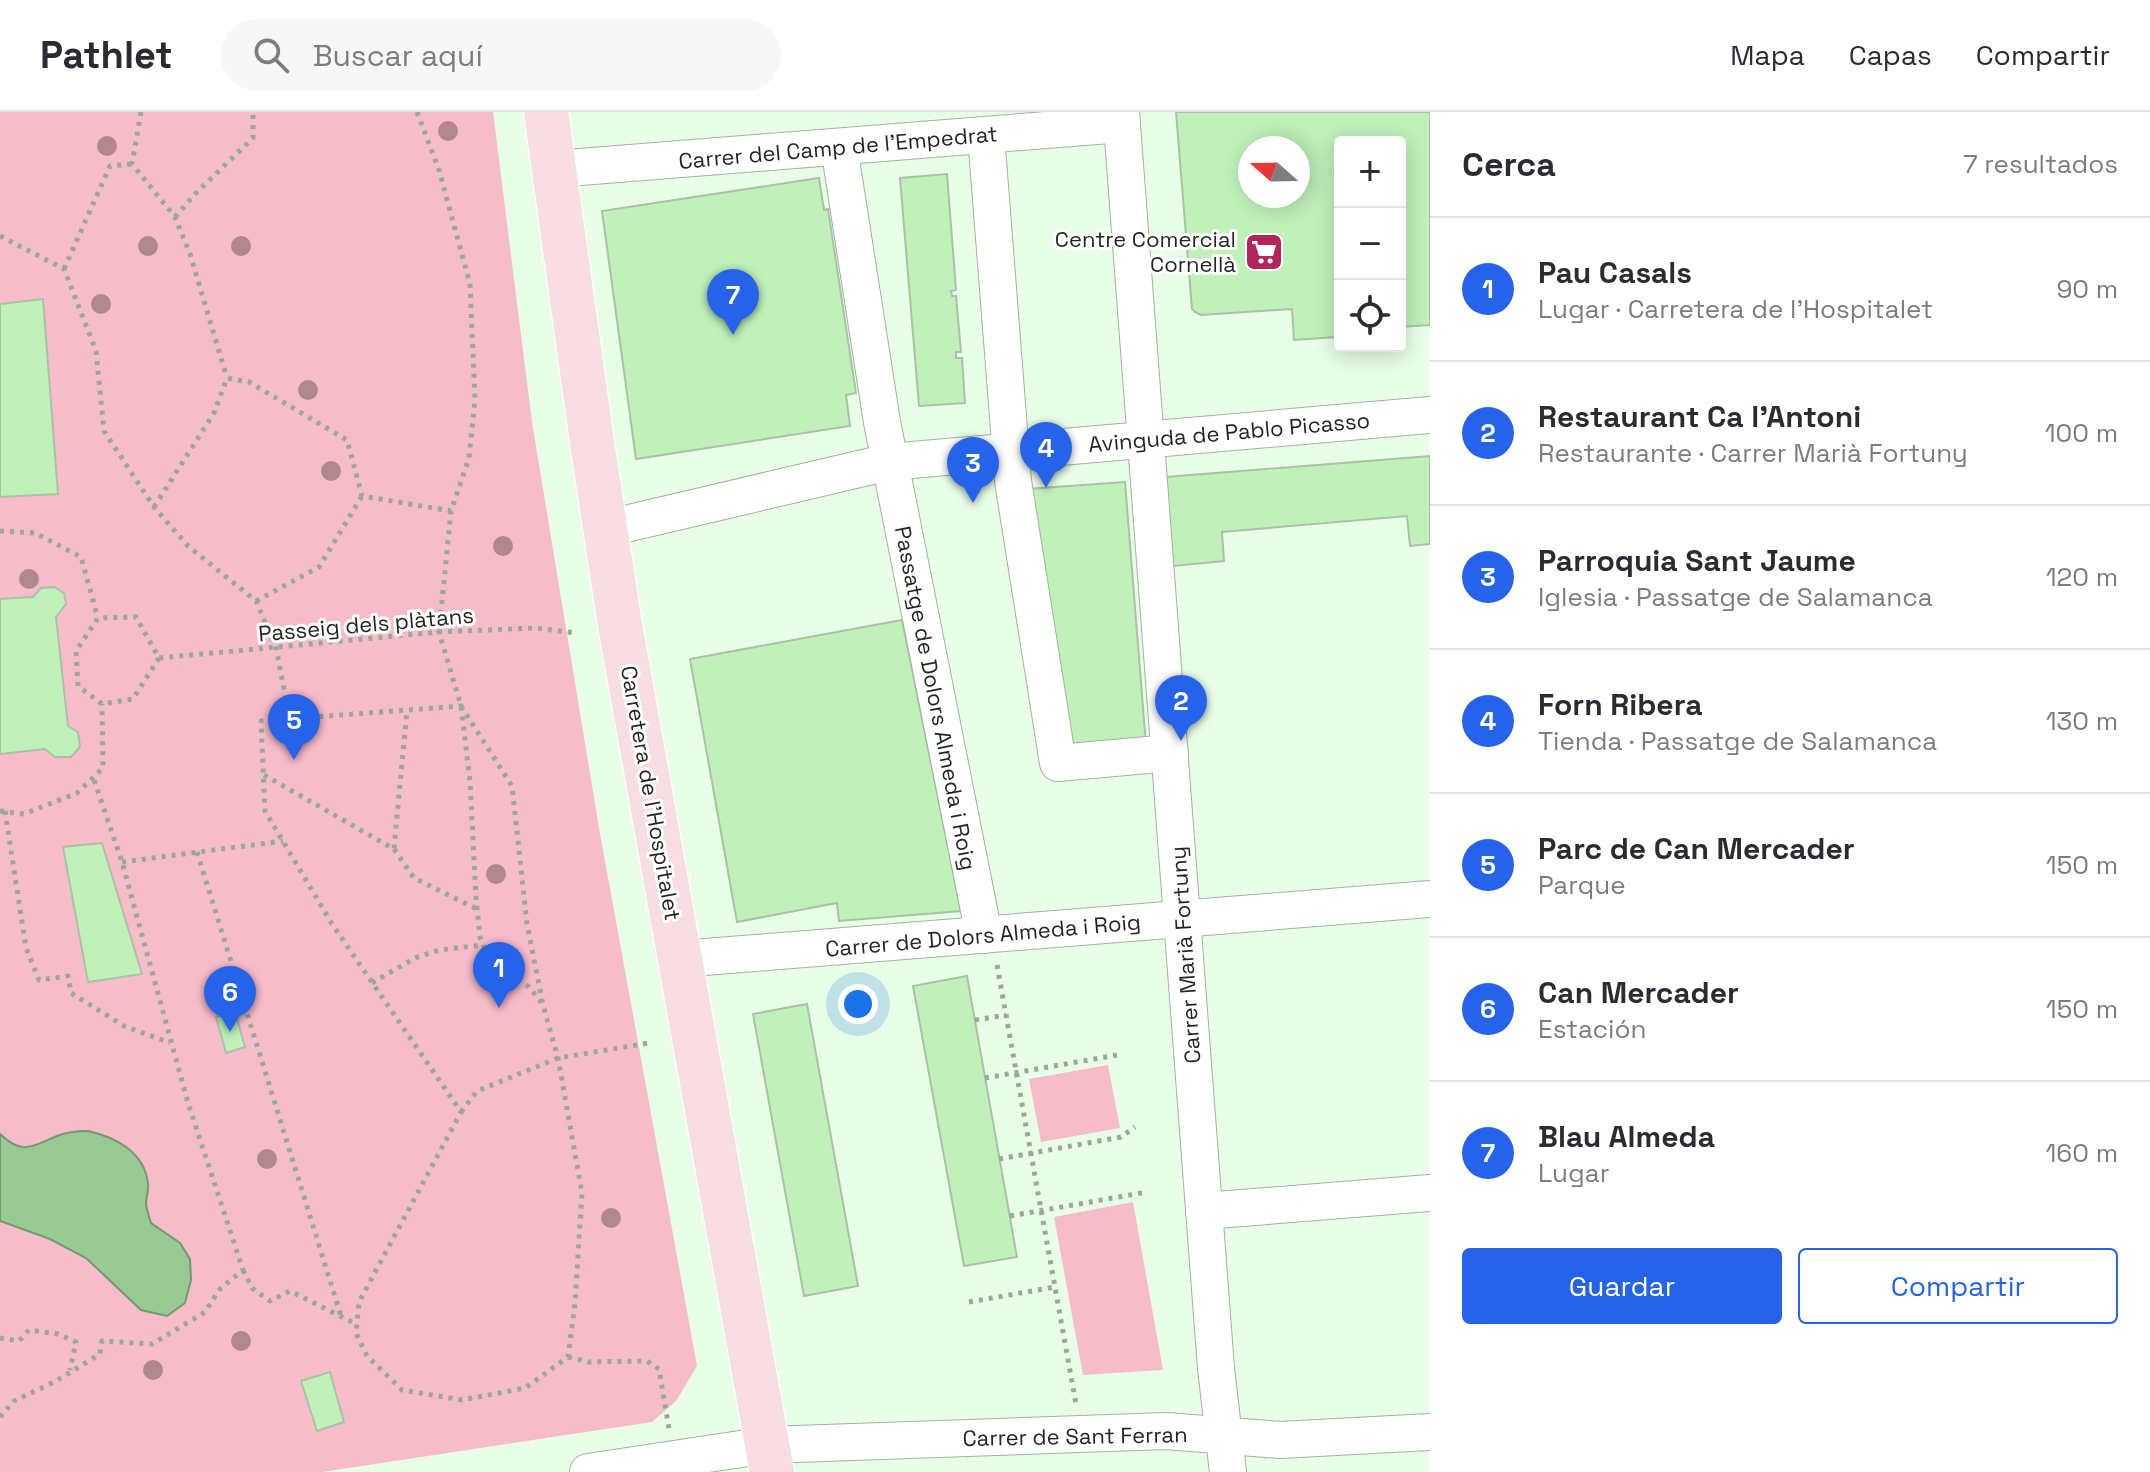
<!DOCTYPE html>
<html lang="es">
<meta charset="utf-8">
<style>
:root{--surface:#fff;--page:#f7f7f7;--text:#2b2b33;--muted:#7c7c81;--line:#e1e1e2;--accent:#2563eb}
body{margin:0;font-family:"Space Grotesk",sans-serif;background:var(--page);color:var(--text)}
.controls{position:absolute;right:24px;top:24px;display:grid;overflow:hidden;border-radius:8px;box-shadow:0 4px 20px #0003}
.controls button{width:72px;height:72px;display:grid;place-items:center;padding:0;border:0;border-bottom:2px solid var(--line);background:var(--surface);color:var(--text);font:40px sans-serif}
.compass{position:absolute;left:1238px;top:24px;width:72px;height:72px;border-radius:50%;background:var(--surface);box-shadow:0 4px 20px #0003;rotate:290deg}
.you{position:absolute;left:858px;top:892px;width:28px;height:28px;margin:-20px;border:6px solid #fff;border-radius:50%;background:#1a73e8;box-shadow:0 0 0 12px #1a73e833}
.badge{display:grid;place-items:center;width:52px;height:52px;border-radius:50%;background:var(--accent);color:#fff;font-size:26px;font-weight:700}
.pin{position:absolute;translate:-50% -66px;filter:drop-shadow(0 2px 4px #0008)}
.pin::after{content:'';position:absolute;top:42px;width:28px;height:24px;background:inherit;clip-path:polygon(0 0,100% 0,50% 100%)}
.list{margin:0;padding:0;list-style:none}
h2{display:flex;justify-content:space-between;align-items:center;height:104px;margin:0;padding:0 32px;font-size:34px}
h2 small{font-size:26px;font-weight:400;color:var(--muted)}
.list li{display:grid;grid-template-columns:52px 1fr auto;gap:24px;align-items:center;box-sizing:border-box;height:144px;padding:0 32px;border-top:2px solid var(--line)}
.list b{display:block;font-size:30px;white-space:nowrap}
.list p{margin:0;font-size:26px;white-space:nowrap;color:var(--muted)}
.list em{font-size:26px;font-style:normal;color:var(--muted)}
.actions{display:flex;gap:16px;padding:24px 32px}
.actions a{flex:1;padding:18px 0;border:2px solid var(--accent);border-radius:8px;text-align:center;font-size:28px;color:var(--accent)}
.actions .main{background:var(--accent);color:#fff}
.icon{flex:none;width:44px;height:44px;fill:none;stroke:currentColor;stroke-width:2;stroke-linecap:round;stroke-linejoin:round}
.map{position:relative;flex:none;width:1430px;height:1360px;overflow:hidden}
header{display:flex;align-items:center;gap:48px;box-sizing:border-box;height:112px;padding:0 40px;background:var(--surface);border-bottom:2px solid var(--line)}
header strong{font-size:38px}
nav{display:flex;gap:44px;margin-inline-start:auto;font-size:28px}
.search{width:560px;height:72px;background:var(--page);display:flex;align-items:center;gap:20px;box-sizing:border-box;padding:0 28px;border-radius:44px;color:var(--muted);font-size:30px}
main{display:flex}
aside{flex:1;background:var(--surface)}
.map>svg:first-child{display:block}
.green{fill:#f7bcca}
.water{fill:#99ca94;stroke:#749970;stroke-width:2}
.building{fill:#bff1b9;stroke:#acc0a9;stroke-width:2;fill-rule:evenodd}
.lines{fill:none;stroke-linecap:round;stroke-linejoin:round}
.minor-casing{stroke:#9fb39c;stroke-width:38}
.major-casing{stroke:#fff;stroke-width:46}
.path{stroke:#99a997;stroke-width:5;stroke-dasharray:4 6;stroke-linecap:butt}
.minor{stroke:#fff;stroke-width:36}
.major{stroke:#f8dde3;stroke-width:44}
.tree{fill:#ae888d}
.labels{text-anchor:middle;stroke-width:6;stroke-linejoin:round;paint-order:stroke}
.street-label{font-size:22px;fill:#1e261d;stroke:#fff}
.poi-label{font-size:22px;fill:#1e261d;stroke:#fff;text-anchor:end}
</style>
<header>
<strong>Pathlet</strong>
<div class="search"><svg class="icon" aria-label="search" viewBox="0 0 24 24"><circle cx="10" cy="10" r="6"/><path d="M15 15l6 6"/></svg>Buscar aquí</div>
<nav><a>Mapa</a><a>Capas</a><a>Compartir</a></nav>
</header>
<main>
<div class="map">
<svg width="1430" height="1360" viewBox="0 0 1430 1360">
<rect width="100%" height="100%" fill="#e8fee6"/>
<!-- green -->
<g class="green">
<path d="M0 0H493L532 310 599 716 697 1254 676 1289 652 1310 322 1360H0Z"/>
<path d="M1108 953 1120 1016 1041 1030 1029 967Z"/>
<path d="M1133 1090 1163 1258 1083 1263 1054 1105Z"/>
</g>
<!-- water -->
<path class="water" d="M88 1019C115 1025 145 1040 148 1072 149 1078 146 1085 146 1092 147 1098 149 1105 151 1111L180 1131 190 1147 191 1168 185 1191 167 1204 141 1198 86 1146 50 1127 0 1109V1022C23 1044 32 1034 57 1024 67 1020 77 1019 88 1019Z"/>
<!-- building -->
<g class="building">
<path d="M1176 0H1430V213L1400 215V30H1340V219H1336V225L1294 228 1292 197 1201 203 1195 200 1192 197ZM1250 36H1298V84H1250Z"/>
<path d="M947 62 956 178 951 179 952 184H956L961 240H956V246H962L965 291 919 294 900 66Z"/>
<path d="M819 66 824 98 828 97 856 281 846 283 850 314 636 347 602 99Z"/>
<path d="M43 187 58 382 0 385V192Z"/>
<path d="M1430 344V432L1410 434 1407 404 1222 420 1224 449 1173 454 1166 365Z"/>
<path d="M1125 370 1146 633 1069 640 1027 377Z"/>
<path d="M54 475 64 481 66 492 56 505 68 614 78 620 80 635 71 645H55L45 637 0 642V487L33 485 41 476Z"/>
<path d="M902 508 961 799 839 809 837 791 737 810 690 547Z"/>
<path d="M102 731 142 862 88 870 63 735Z"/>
<path d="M967 864 1017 1145 964 1154 913 874Z"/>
<path d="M807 892 858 1174 804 1184 753 902Z"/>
<path d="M235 900 245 935 226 941 216 905Z"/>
<path d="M330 1260 344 1310 317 1319 301 1269Z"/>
</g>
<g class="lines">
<defs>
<g id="minor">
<path d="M1121 0 1216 1256 1228 1360"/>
<path d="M986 23 1013 369 1058 651 1170 641"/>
<path d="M839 35 882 310 984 823"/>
<path d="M555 57 1122 12"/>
<path d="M604 417 889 350 1430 303"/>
<path d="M680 847 1430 787"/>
<path d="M1204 1099 1430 1081"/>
<path d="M588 1360 767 1333 1166 1319 1280 1328 1430 1320"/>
</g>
<path id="major" d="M546 0 592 330 620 513 772 1360"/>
</defs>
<!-- minor casing -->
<use href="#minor" class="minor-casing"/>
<!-- major casing -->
<use href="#major" class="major-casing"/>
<!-- path -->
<g class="path">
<path d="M141 0 132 52 175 105 190 142 227 266"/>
<path d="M417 0 439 58 470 172 475 287 469 346 451 399 439 520 461 594 470 669 476 786 480 825 488 846 529 875 542 891"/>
<path d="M175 105 196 81 253 26V0"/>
<path d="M0 124 64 157 96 239 104 319 154 395 188 434 256 489 276 536 290 607"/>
<path d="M64 157 110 54 132 52"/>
<path d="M154 395 214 301 227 266 249 270 347 328 362 384 451 399"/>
<path d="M0 419 35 421 81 445 98 506"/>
<path d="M256 489 319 455 362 384"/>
<path d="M159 546 133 587 102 592 78 574 76 539 98 506 136 505 159 546 439 520 535 516 576 521"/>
<path d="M461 594 512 674 527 812 543 893 558 946 582 1081 575 1191 568 1245 525 1276 462 1288 402 1278 367 1244 356 1221 359 1190 461 1000 332 812 265 699 261 609Z"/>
<path d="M264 663 394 737 407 598"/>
<path d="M0 699 24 702 77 681 103 656 102 592"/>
<path d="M5 699 26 836 39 868 68 864 71 881 124 914 170 931"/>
<path d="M394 737 414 766 477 797"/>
<path d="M197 740 341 1204"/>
<path d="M122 750 283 729"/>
<path d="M997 853 1076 1292"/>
<path d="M372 871 415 846 439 838 482 833"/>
<path d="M975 908 1006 903"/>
<path d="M985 966 1123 942"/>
<path d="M461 1000 477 979 558 946 649 931"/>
<path d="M999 1047 1121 1025 1135 1015"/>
<path d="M1010 1104 1147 1080"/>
<path d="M243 1158 252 1176 270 1189 290 1179 356 1212"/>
<path d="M969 1190 1055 1175"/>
<path d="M0 1226 19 1229 29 1218 58 1222 76 1230 70 1258"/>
<path d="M568 1245 589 1250 647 1249 659 1257 669 1317"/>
<path d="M0 1305 14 1289 56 1269 100 1242 102 1229 152 1232 205 1200 220 1177 243 1158 188 991 122 750 93 665"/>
</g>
<!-- minor -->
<use href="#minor" class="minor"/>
<!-- major -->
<use href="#major" class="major"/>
</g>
<!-- trees -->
<g class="tree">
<circle cx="448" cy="19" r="10"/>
<circle cx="107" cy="34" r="10"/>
<circle cx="148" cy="134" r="10"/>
<circle cx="241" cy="134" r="10"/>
<circle cx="101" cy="192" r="10"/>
<circle cx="308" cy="278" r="10"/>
<circle cx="331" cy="359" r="10"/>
<circle cx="503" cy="434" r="10"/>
<circle cx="29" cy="467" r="10"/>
<circle cx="496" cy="762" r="10"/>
<circle cx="267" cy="1047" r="10"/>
<circle cx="611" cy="1106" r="10"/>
<circle cx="241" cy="1229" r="10"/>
<circle cx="153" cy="1258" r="10"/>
</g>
<!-- icons -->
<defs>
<symbol id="supermarket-square" viewBox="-11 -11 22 22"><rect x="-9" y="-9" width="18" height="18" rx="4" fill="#b3255c" stroke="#fff"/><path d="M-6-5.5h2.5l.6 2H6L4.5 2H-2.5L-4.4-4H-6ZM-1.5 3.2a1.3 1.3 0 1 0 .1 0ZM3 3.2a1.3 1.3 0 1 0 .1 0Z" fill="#fff"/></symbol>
</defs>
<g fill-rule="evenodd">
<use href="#supermarket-square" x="1242" y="118" width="44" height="44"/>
</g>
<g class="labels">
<!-- street labels -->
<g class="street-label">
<text transform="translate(838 35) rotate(-5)" y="8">Carrer del Camp de l'Empedrat</text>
<text transform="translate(1229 320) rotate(-5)" y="8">Avinguda de Pablo Picasso</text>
<text transform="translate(366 512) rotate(-5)" y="8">Passeig dels plàtans</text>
<text transform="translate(936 586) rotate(79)" y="8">Passatge de Dolors Almeda i Roig</text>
<text transform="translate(651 681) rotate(80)" y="8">Carretera de l'Hospitalet</text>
<text transform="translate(983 823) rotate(-5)" y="8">Carrer de Dolors Almeda i Roig</text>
<text transform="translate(1185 843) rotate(-94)" y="8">Carrer Marià Fortuny</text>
<text transform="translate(1075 1324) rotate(-1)" y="8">Carrer de Sant Ferran</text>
</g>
<!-- poi labels -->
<g class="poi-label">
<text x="1236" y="135">Centre Comercial<tspan x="1236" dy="25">Cornellà</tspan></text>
</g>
</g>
</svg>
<div class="controls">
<button>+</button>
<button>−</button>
<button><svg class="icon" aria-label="locate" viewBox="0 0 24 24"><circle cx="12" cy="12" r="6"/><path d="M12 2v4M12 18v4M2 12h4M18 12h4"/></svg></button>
</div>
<svg class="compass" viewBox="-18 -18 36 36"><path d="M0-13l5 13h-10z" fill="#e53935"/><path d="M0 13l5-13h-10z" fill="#7c7c81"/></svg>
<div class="you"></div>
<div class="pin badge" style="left:499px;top:896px">1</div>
<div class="pin badge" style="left:1181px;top:629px">2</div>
<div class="pin badge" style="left:973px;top:391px">3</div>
<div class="pin badge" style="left:1046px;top:376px">4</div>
<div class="pin badge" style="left:294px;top:648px">5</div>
<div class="pin badge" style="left:230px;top:920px">6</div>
<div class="pin badge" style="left:733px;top:223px">7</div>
</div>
<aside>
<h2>Cerca<small>7 resultados</small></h2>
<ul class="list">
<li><span class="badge">1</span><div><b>Pau Casals</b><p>Lugar · Carretera de l'Hospitalet</p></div><em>90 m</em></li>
<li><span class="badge">2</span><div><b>Restaurant Ca l'Antoni</b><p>Restaurante · Carrer Marià Fortuny</p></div><em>100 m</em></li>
<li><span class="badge">3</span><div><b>Parroquia Sant Jaume</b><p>Iglesia · Passatge de Salamanca</p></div><em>120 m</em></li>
<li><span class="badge">4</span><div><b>Forn Ribera</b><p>Tienda · Passatge de Salamanca</p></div><em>130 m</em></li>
<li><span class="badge">5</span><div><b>Parc de Can Mercader</b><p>Parque</p></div><em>150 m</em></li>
<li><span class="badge">6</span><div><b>Can Mercader</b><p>Estación</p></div><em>150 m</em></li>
<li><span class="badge">7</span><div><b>Blau Almeda</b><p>Lugar</p></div><em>160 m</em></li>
</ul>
<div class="actions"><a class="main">Guardar</a><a>Compartir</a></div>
</aside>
</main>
